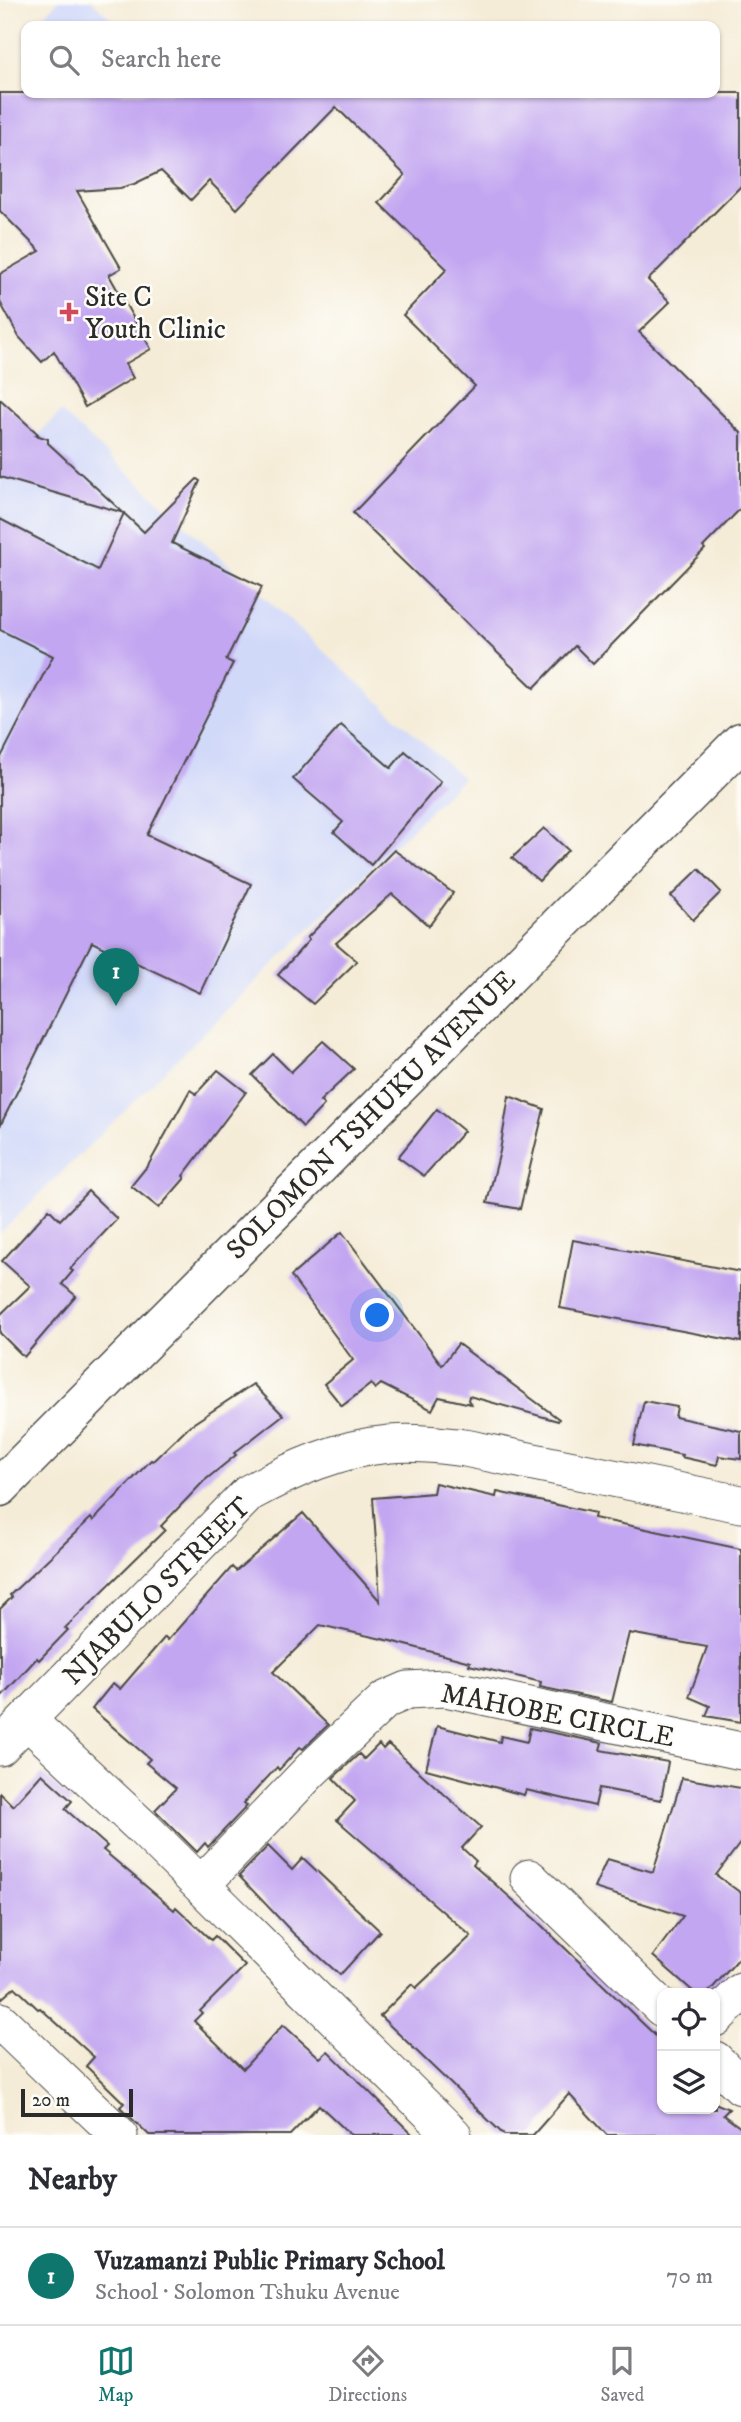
<!DOCTYPE html>
<meta charset="utf-8">
<style>
:root{--surface:#fff;--page:#f2f2f3;--text:#2b2b33;--muted:#7c7c81;--line:#e1e1e2;--accent:#0f766e}
body{margin:0;font-family:"IM FELL DW Pica",serif;background:var(--page);color:var(--text)}
.controls{position:absolute;right:21px;bottom:21px;display:grid;overflow:hidden;border-radius:14px;box-shadow:0 2px 5px #0004}
.controls button{width:63px;height:63px;display:grid;place-items:center;padding:0;border:0;border-bottom:2px solid var(--line);background:var(--surface);color:var(--text);font:35px sans-serif}
.scale{position:absolute;left:21px;bottom:18px;width:112px;box-sizing:border-box;padding-left:7px;border:4px solid #2b2b2b;border-top:0;font-size:19px;line-height:24px;white-space:nowrap;color:#2b2b2b;-webkit-text-stroke:5px #fdfcf7;paint-order:stroke}
.you{position:absolute;left:378px;top:1316px;width:24px;height:24px;margin:-18px;border:5px solid #fff;border-radius:50%;background:#1a73e8;box-shadow:0 0 0 10px #1a73e833}
.badge{display:grid;place-items:center;width:46px;height:46px;border-radius:50%;background:var(--accent);color:#fff;font-size:23px;font-weight:700}
.pin{position:absolute;translate:-50% -58px;filter:drop-shadow(0 2px 4px #0008)}
.pin::after{content:'';position:absolute;top:37px;width:24px;height:21px;background:inherit;clip-path:polygon(0 0,100% 0,50% 100%)}
.list{margin:0;padding:0;list-style:none}
h2{display:flex;justify-content:space-between;align-items:center;height:91px;margin:0;padding:0 28px;font-size:30px}
h2 small{font-size:23px;font-weight:400;color:var(--muted)}
.list li{display:grid;grid-template-columns:46px 1fr auto;gap:21px;align-items:center;box-sizing:border-box;height:98px;padding:0 28px;border-top:2px solid var(--line)}
.list b{display:block;font-size:26px;white-space:nowrap}
.list p{margin:0;font-size:23px;white-space:nowrap;color:var(--muted)}
.list em{font-size:23px;font-style:normal;color:var(--muted)}
.icon{flex:none;width:38px;height:38px;fill:none;stroke:currentColor;stroke-width:2;stroke-linecap:round;stroke-linejoin:round}
.map{position:relative;flex:none;width:741px;height:2135px;overflow:hidden}
.search{position:absolute;background:var(--surface);box-shadow:0 2px 5px #0004;left:21px;right:21px;top:21px;height:77px;display:flex;align-items:center;gap:18px;box-sizing:border-box;padding:0 24px;border-radius:14px;color:var(--muted);font-size:26px}
.sheet{height:189px;background:var(--surface)}
nav{display:flex;justify-content:space-around;align-items:center;box-sizing:border-box;height:98px;border-top:2px solid var(--line);background:var(--surface);font-size:19px;color:var(--muted)}
nav a{display:grid;justify-items:center;gap:4px}
nav .on{color:var(--accent)}
.map>svg:first-child{display:block}
.built{fill:#d1d9f9}
.building{fill:#c2a6f1}
.lines{fill:none;stroke-linecap:round;stroke-linejoin:round}
.minor-casing{stroke:#494845;stroke-width:39}
.tertiary-casing{stroke:#494845;stroke-width:41}
.minor{stroke:#fff;stroke-width:37}
.tertiary{stroke:#fff;stroke-width:38}
.poi-dot{fill:#d1495b;stroke:#fdfcf7;stroke-width:2.5}
.labels{text-anchor:middle;stroke-width:5;stroke-linejoin:round;paint-order:stroke}
.poi-label{font-size:28px;fill:#2b2b2b;stroke:#fdfcf7;text-anchor:start}
.street-label{font-size:28px;fill:#2b2b2b;stroke:#fdfcf7}
</style>
<div class="map">
<svg width="741" height="2135" viewBox="0 0 741 2135">
<rect width="100%" height="100%" fill="#fdfcf7"/>
<filter id="ink" filterUnits="userSpaceOnUse"><feTurbulence type="fractalNoise" baseFrequency=".0143" numOctaves="2"/><feDisplacementMap in="SourceGraphic" scale="14" xChannelSelector="R" yChannelSelector="G"/><feConvolveMatrix kernelMatrix="1 2 1 2 8 2 1 2 1" color-interpolation-filters="sRGB"/></filter>
<filter id="wash" filterUnits="userSpaceOnUse"><feTurbulence type="fractalNoise" baseFrequency=".00686" numOctaves="4" result="noise"/><feDisplacementMap in="SourceGraphic" scale="28" xChannelSelector="R" yChannelSelector="G"/><feGaussianBlur stdDeviation="1.57" result="paint"/><feColorMatrix in="noise" values="0 0 0 0 0 0 0 0 0 0 0 0 0 0 0 0 0 1.4 0 .05"/><feComposite in="paint" operator="in"/></filter>
<g filter="url(#wash)">
<rect width="100%" height="100%" fill="#f5ecd7"/>
<!-- built -->
<g class="built">
<path d="M59 0H91L119 26H34Z"/>
<path d="M61 412 463 778 0 1233V471Z"/>
</g>
<g id="blocks">
<!-- building -->
<g class="building">
<path d="M0 93H741V186L648 280 670 302 639 332 741 433V508L703 547 705 549 593 664 575 646 534 688 353 513 475 386 403 315 447 269 379 203 405 175 336 107 237 209 209 181 191 200 161 171 134 184 120 188 77 191 121 268 109 275 151 349 125 364 133 378 85 407 54 351 42 362 19 337 0 302V274L40 251 0 211Z"/>
<path d="M0 399 38 434 36 435 48 439V443L144 532 197 479 200 481 172 543 262 587 226 660 233 663 147 835 251 884 200 993 92 942 0 1126V759L53 656 0 630V519L98 570 124 513 0 477Z"/>
<path d="M341 725 391 768 405 751 441 782 371 865 334 832 343 822 293 779Z"/>
<path d="M544 828 568 850 539 881 512 858Z"/>
<path d="M394 850 453 893 429 926 392 894 336 943 357 961 313 1004 278 975 309 940 307 938Z"/>
<path d="M699 869 721 892 693 920 671 896Z"/>
<path d="M323 1041 354 1069 320 1101 324 1105 303 1127 252 1075 273 1054 291 1072Z"/>
<path d="M218 1070 246 1092 183 1176 185 1178 159 1208 131 1186 149 1164 190 1090 196 1094Z"/>
<path d="M509 1096 544 1109 520 1209 487 1203 500 1151Z"/>
<path d="M437 1109 464 1131 424 1176 398 1157Z"/>
<path d="M88 1191 117 1219 70 1269 73 1271 62 1284 76 1296 24 1357 0 1333V1315L30 1286 2 1261 49 1209 60 1220Z"/>
<path d="M342 1232 442 1365 458 1344 559 1419 558 1421 469 1396 468 1400 471 1404 439 1397 432 1410 381 1384 375 1389 371 1384 342 1406 324 1384 353 1360 291 1276Z"/>
<path d="M573 1240 741 1272V1342L560 1308Z"/>
<path d="M253 1384 283 1415 234 1453 236 1455 204 1481 161 1526 165 1530 65 1628 68 1630 39 1660 37 1658 0 1698V1609L12 1597 10 1595 91 1518 93 1521 151 1460 153 1461 188 1427Z"/>
<path d="M644 1401 677 1407 675 1417 741 1431V1459L719 1456 717 1465 681 1457 682 1455 634 1445Z"/>
<path d="M435 1483 496 1497 497 1492 595 1513 594 1518 741 1549V1722L706 1716 710 1706 689 1697 707 1647 629 1633 612 1702 540 1687 541 1682 469 1665 470 1662 391 1641 320 1625 273 1672 328 1725 303 1749 300 1747 279 1770 277 1767 244 1803 247 1806 208 1847 205 1843 197 1852 155 1810 176 1788 146 1763 150 1759 92 1709 113 1683 120 1689 165 1637 168 1640 232 1567 236 1571 303 1513 380 1601 373 1498 433 1493Z"/>
<path d="M437 1726 500 1742 501 1736 527 1742 530 1728 602 1743 600 1750 668 1762 661 1800 599 1788 595 1806 526 1790 524 1795 426 1769Z"/>
<path d="M379 1744 383 1749 388 1744 481 1827 462 1848 476 1861 473 1865 536 1920 662 2042V2109H715V2103L729 2109 723 2115 741 2128V2135H607L569 2094 533 2135H504L380 2016 412 1984 416 1988 471 1936 337 1820 355 1801 333 1778 359 1754 364 1759Z"/>
<path d="M42 1774 72 1801 65 1809 107 1846 103 1850 174 1910 176 1907 211 1940 215 1936 245 1966 200 2011 202 2013 194 2021 243 2069 283 2025 320 2058 328 2051 413 2135H351L319 2105 290 2135H149L120 2107 124 2103 86 2066 94 2057 40 2008 38 2009 15 1987 0 2000V1793L13 1806Z"/>
<path d="M682 1778 741 1788V1842L716 1875 741 1893V1956L708 1993H695L653 1956 683 1916 594 1888 607 1859 653 1872Z"/>
<path d="M268 1846 292 1870 303 1858 380 1931 340 1975 293 1933 239 1876Z"/>
</g>
</g>
</g>
<g filter="url(#ink)">
<use href="#blocks" fill-opacity="0" stroke="#494845" stroke-width="2"/>
<g class="lines">
<defs>
<g id="minor">
<path d="M27 1720 143 1828 453 2135"/>
<path d="M0 1747 249 1493C293 1469 339 1448 390 1444 415 1442 440 1445 465 1448L741 1504"/>
<path d="M529 1878 662 2008"/>
<path d="M201 1885 310 1771 385 1700 408 1690 445 1688 741 1751"/>
<path d="M715 2018 741 1992"/>
<path d="M0 2021 119 2135"/>
<path d="M715 2060 741 2086"/>
</g>
<path id="tertiary" d="M0 1487 741 742"/>
</defs>
<!-- minor casing -->
<use href="#minor" class="minor-casing"/>
<!-- tertiary casing -->
<use href="#tertiary" class="tertiary-casing"/>
<!-- minor -->
<use href="#minor" class="minor"/>
<!-- tertiary -->
<use href="#tertiary" class="tertiary"/>
</g>
</g>
<!-- markers -->
<path class="poi-dot" d="M65.5 301.5h7v7h7v7h-7v7h-7v-7h-7v-7h7z"/>
<g class="labels">
<!-- poi labels -->
<g class="poi-label">
<text x="85" y="306">Site C<tspan x="85" dy="32">Youth Clinic</tspan></text>
</g>
<!-- street labels -->
<g class="street-label">
<text transform="translate(370 1114) rotate(-45)" y="10">SOLOMON TSHUKU AVENUE</text>
<text transform="translate(156 1590) rotate(-45)" y="10">NJABULO STREET</text>
<text transform="translate(558 1714) rotate(11)" y="10">MAHOBE CIRCLE</text>
</g>
</g>
</svg>
<div class="controls">
<button><svg class="icon" aria-label="locate" viewBox="0 0 24 24"><circle cx="12" cy="12" r="6"/><path d="M12 2v4M12 18v4M2 12h4M18 12h4"/></svg></button>
<button><svg class="icon" aria-label="layers" viewBox="0 0 24 24"><path d="M12 4l9 5-9 5-9-5zM3 14l9 5 9-5"/></svg></button>
</div>
<div class="scale">20 m</div>
<div class="you"></div>
<div class="pin badge" style="left:116px;top:1006px">1</div>
<div class="search"><svg class="icon" aria-label="search" viewBox="0 0 24 24"><circle cx="10" cy="10" r="6"/><path d="M15 15l6 6"/></svg>Search here</div>
</div>
<section class="sheet">
<h2>Nearby<small></small></h2>
<ul class="list">
<li><span class="badge">1</span><div><b>Vuzamanzi Public Primary School</b><p>School · Solomon Tshuku Avenue</p></div><em>70 m</em></li>
</ul>
</section>
<nav>
<a class="on"><svg class="icon" aria-label="map" viewBox="0 0 24 24"><path d="M3 6l6-2 6 2 6-2v14l-6 2-6-2-6 2zM9 4v14M15 6v14"/></svg>Map</a>
<a><svg class="icon" aria-label="directions" viewBox="0 0 24 24"><path d="M12 3l9 9-9 9-9-9zM9 14v-3h6M13 9l2 2-2 2"/></svg>Directions</a>
<a><svg class="icon" aria-label="saved" viewBox="0 0 24 24"><path d="M7 4h10v16l-5-4-5 4z"/></svg>Saved</a>
</nav>
